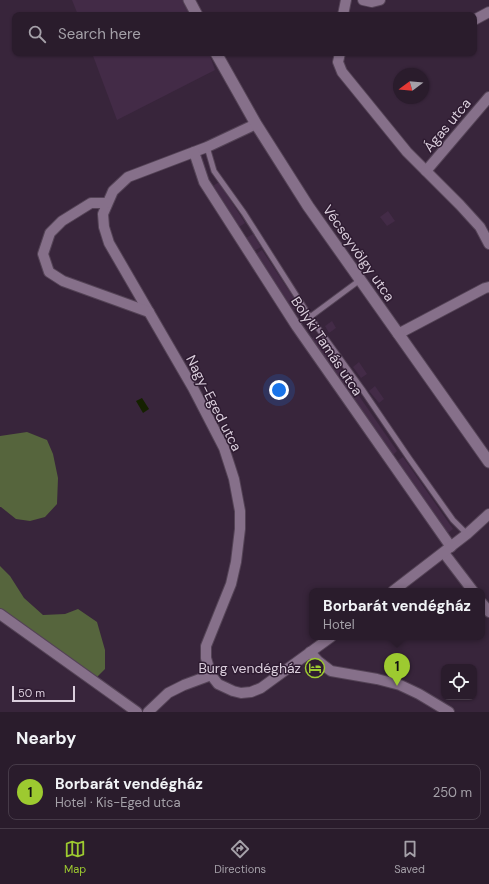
<!DOCTYPE html>
<meta charset="utf-8">
<style>
:root{--surface:#2a1c2c;--page:#322534;--text:#f1f3f6;--muted:#a5a1a9;--line:#463a48;--accent:#9dca30}
body{margin:0;font-family:"DM Sans",sans-serif;background:var(--page);color:var(--text)}
.controls{position:absolute;right:12px;bottom:12px;display:grid;overflow:hidden;border-radius:8px;box-shadow:0 1px 3px #0004}
.controls button{width:36px;height:36px;display:grid;place-items:center;padding:0;border:0;border-bottom:1px solid var(--line);background:var(--surface);color:var(--text);font:20px sans-serif}
.compass{position:absolute;left:393px;top:68px;width:36px;height:36px;border-radius:50%;background:var(--surface);box-shadow:0 1px 3px #0004;rotate:254deg}
.scale{position:absolute;left:12px;bottom:10px;width:63px;box-sizing:border-box;padding-left:4px;border:2px solid #dbcfdd;border-top:0;font-size:11px;line-height:14px;white-space:nowrap;color:#dbcfdd;-webkit-text-stroke:3px #2e1b31;paint-order:stroke}
.you{position:absolute;left:279px;top:390px;width:14px;height:14px;margin:-10px;border:3px solid #fff;border-radius:50%;background:#1a73e8;box-shadow:0 0 0 6px #1a73e833}
.badge{display:grid;place-items:center;width:26px;height:26px;border-radius:50%;background:var(--accent);color:#111;font-size:13px;font-weight:700}
.pin{position:absolute;translate:-50% -33px;filter:drop-shadow(0 1px 2px #0008)}
.pin::after{content:'';position:absolute;top:21px;width:14px;height:12px;background:inherit;clip-path:polygon(0 0,100% 0,50% 100%)}
.popup{position:absolute;left:309px;top:588px;width:176px;height:52px;box-sizing:border-box;display:grid;place-content:center;border-radius:8px;background:var(--surface);filter:drop-shadow(0 1px 3px #0005);font-size:13px;white-space:nowrap;color:var(--muted)}
.popup b{font-size:15px;color:var(--text)}
.popup::after{content:'';position:absolute;left:50%;top:100%;margin-left:-8px;border:8px solid transparent;border-top-color:var(--surface)}
.list{margin:0;padding:0;list-style:none}
h2{display:flex;justify-content:space-between;align-items:center;height:52px;margin:0;padding:0 16px;font-size:17px}
h2 small{font-size:13px;font-weight:400;color:var(--muted)}
.list li{display:grid;grid-template-columns:26px 1fr auto;gap:12px;align-items:center;box-sizing:border-box;height:56px;margin:0 8px 8px;padding:0 8px;border:1px solid var(--line);border-radius:8px}
.list b{display:block;font-size:15px;white-space:nowrap}
.list p{margin:0;font-size:13px;white-space:nowrap;color:var(--muted)}
.list em{font-size:13px;font-style:normal;color:var(--muted)}
.icon{flex:none;width:22px;height:22px;fill:none;stroke:currentColor;stroke-width:2;stroke-linecap:round;stroke-linejoin:round}
.map{position:relative;flex:none;width:489px;height:712px;overflow:hidden}
.search{position:absolute;background:var(--surface);box-shadow:0 1px 3px #0004;left:12px;right:12px;top:12px;height:44px;display:flex;align-items:center;gap:10px;box-sizing:border-box;padding:0 14px;border-radius:8px;color:var(--muted);font-size:15px}
.sheet{height:116px;background:var(--surface)}
nav{display:flex;justify-content:space-around;align-items:center;box-sizing:border-box;height:56px;border-top:1px solid var(--line);background:var(--surface);font-size:11px;color:var(--muted)}
nav a{display:grid;justify-items:center;gap:2px}
nav .on{color:var(--accent)}
.map>svg:first-child{display:block}
.built{fill:#432b47}
.forest{fill:#56653d}
.water{fill:#152100}
.lines{fill:none;stroke-linecap:round;stroke-linejoin:round}
.service-casing{stroke:#544356;stroke-width:7}
.minor-casing{stroke:#544356;stroke-width:12}
.secondary-casing{stroke:#544356;stroke-width:13}
.service{stroke:#86708a;stroke-width:5}
.minor{stroke:#86708a;stroke-width:10}
.secondary{stroke:#86708a;stroke-width:11}
.labels{text-anchor:middle;stroke-width:3;stroke-linejoin:round;paint-order:stroke}
.street-label{font-size:14px;fill:#dbcfdd;stroke:#2e1b31}
.poi-label{font-size:14px;fill:#dbcfdd;stroke:#2e1b31;text-anchor:end}
</style>
<div class="map">
<svg width="489" height="712" viewBox="0 0 489 712">
<rect width="100%" height="100%" fill="#38253b"/>
<!-- built -->
<g class="built">
<path d="M72 0H189L195 15H78Z"/>
<path d="M92 53H209L215 70 117 120Z"/>
<path d="M219 182 245 223 239 227 213 186Z"/>
<path d="M388 211 395 221 387 226 380 217Z"/>
<path d="M253 234 261 247 254 251 246 238Z"/>
<path d="M262 250 299 306 292 311 256 254Z"/>
<path d="M332 321 336 328 329 333 325 326Z"/>
<path d="M317 335 397 451 393 455 311 339Z"/>
<path d="M359 362 367 374 361 378 353 367Z"/>
<path d="M375 386 384 399 379 403 369 391Z"/>
<path d="M403 457 453 529 448 533 396 462Z"/>
</g>
<!-- forest -->
<g class="forest">
<path d="M27 432 47 440 53 454 58 478 57 504 45 517 30 521 16 519 1 507H0V436Z"/>
<path d="M0 566 10 576 24 598 43 615 65 614 78 609 97 622 105 650V669L97 677 0 609Z"/>
</g>
<!-- water -->
<path class="water" d="M142 398 149 409 143 413 136 401Z"/>
<g class="lines">
<defs>
<g id="service">
<path d="M207 147 214 171 244 213 310 317 362 389 409 458 453 520 467 534"/>
<path d="M310 317 360 280"/>
</g>
<g id="minor">
<path d="M363 0 372 2 380 0"/>
<path d="M343 15 346 0"/>
<path d="M474 20 489 12"/>
<path d="M340 53 338 62 342 72 407 152 460 205 480 227 489 244"/>
<path d="M256 124 207 147 128 177 113 191 103 214 104 227 109 243 193 388 224 448 234 479 240 511V529L236 562 231 584 206 646V658L211 675 218 684 233 691 241 693 251 692 261 688 331 637"/>
<path d="M194 152 204 182 297 327 451 547"/>
<path d="M426 171 489 97"/>
<path d="M107 203H91L62 221 50 233 43 254 49 272 63 281 149 312"/>
<path d="M398 334 485 288 489 287"/>
<path d="M444 553 473 591"/>
<path d="M393 591 467 534 489 514"/>
<path d="M482 603 489 612"/>
<path d="M0 614 137 712"/>
<path d="M310 652 318 661 331 671 377 679 400 685 419 694 449 712"/>
<path d="M148 712 168 693 184 685 211 675"/>
</g>
<g id="secondary">
<path d="M189 0 197 15"/>
<path d="M216 53 256 124 308 206 489 462"/>
</g>
</defs>
<!-- service casing -->
<use href="#service" class="service-casing"/>
<!-- minor casing -->
<use href="#minor" class="minor-casing"/>
<!-- secondary casing -->
<use href="#secondary" class="secondary-casing"/>
<!-- service -->
<use href="#service" class="service"/>
<!-- minor -->
<use href="#minor" class="minor"/>
<!-- secondary -->
<use href="#secondary" class="secondary"/>
</g>
<!-- icons -->
<defs>
<symbol id="hotel-ring" viewBox="-11 -11 22 22"><circle r="9.5" fill="#2e1b31" stroke="#9dca30" stroke-width="1.5"/><path d="M-6-4.5h1.5V1H6V5H4.5V3h-9V5H-6ZM-4 0a1.8 1.8 0 1 1 3.6 0ZM.5 0V-2.5h3Q6-2.5 6 0Z" fill="#9dca30"/></symbol>
</defs>
<g fill-rule="evenodd">
<use href="#hotel-ring" x="304" y="657" width="22" height="22"/>
</g>
<g class="labels">
<!-- street labels -->
<g class="street-label">
<text transform="translate(447 125) rotate(-50)" y="5">Ágas utca</text>
<text transform="translate(359 253) rotate(55)" y="5">Vécseyvölgy utca</text>
<text transform="translate(327 346) rotate(56)" y="5">Bolyki Tamás utca</text>
<text transform="translate(214 403) rotate(63)" y="5">Nagy-Eged utca</text>
</g>
<!-- poi labels -->
<g class="poi-label">
<text x="301" y="673">Burg vendégház</text>
</g>
</g>
</svg>
<div class="controls">
<button><svg class="icon" aria-label="locate" viewBox="0 0 24 24"><circle cx="12" cy="12" r="6"/><path d="M12 2v4M12 18v4M2 12h4M18 12h4"/></svg></button>
</div>
<svg class="compass" viewBox="-18 -18 36 36"><path d="M0-13l5 13h-10z" fill="#e53935"/><path d="M0 13l5-13h-10z" fill="#a5a1a9"/></svg>
<div class="scale">50 m</div>
<div class="you"></div>
<div class="pin badge" style="left:397px;top:686px">1</div>
<div class="popup"><b>Borbarát vendégház</b>Hotel</div>
<div class="search"><svg class="icon" aria-label="search" viewBox="0 0 24 24"><circle cx="10" cy="10" r="6"/><path d="M15 15l6 6"/></svg>Search here</div>
</div>
<section class="sheet">
<h2>Nearby<small></small></h2>
<ul class="list">
<li><span class="badge">1</span><div><b>Borbarát vendégház</b><p>Hotel · Kis-Eged utca</p></div><em>250 m</em></li>
</ul>
</section>
<nav>
<a class="on"><svg class="icon" aria-label="map" viewBox="0 0 24 24"><path d="M3 6l6-2 6 2 6-2v14l-6 2-6-2-6 2zM9 4v14M15 6v14"/></svg>Map</a>
<a><svg class="icon" aria-label="directions" viewBox="0 0 24 24"><path d="M12 3l9 9-9 9-9-9zM9 14v-3h6M13 9l2 2-2 2"/></svg>Directions</a>
<a><svg class="icon" aria-label="saved" viewBox="0 0 24 24"><path d="M7 4h10v16l-5-4-5 4z"/></svg>Saved</a>
</nav>
